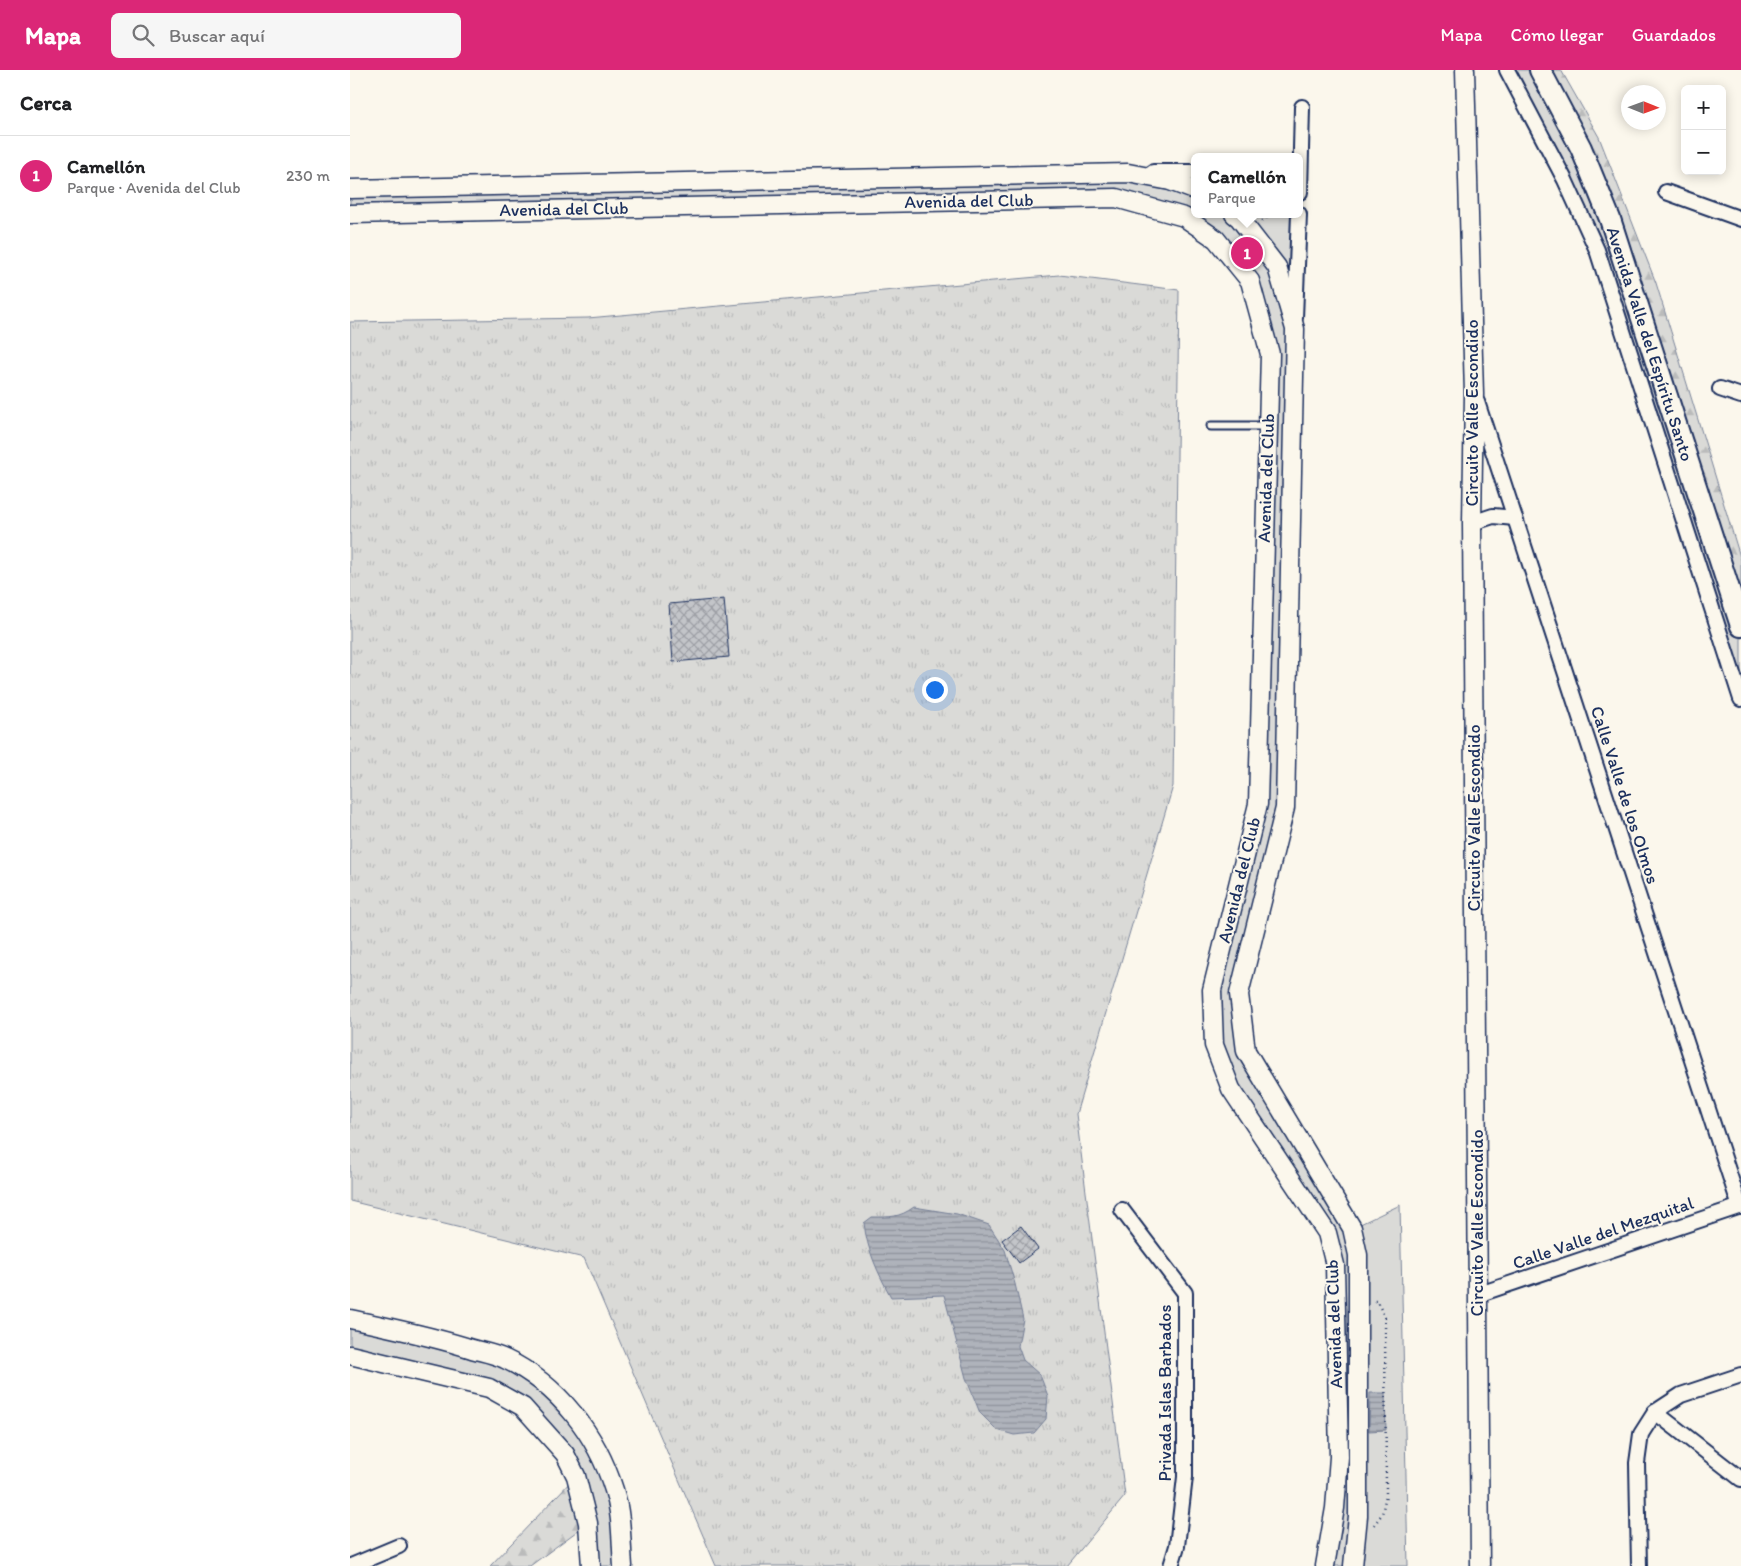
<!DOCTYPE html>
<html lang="es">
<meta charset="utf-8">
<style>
:root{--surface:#fff;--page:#f6f6f6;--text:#202124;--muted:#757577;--line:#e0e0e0;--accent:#db2777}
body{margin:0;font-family:Itim,sans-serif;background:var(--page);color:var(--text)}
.controls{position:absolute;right:15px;top:15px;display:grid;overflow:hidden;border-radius:8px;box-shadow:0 2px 12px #0003}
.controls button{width:45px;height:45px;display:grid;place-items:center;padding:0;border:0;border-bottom:1px solid var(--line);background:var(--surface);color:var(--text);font:25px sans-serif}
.compass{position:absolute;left:1271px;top:15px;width:45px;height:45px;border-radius:50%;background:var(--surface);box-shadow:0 2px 12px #0003;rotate:91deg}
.you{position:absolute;left:584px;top:619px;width:18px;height:18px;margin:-12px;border:4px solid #fff;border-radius:50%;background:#1a73e8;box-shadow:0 0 0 8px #1a73e833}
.badge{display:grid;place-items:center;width:32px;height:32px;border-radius:50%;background:var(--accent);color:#fff;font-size:16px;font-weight:700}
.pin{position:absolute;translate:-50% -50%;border:2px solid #fff;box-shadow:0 1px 5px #0006}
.popup{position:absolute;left:841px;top:83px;width:112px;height:65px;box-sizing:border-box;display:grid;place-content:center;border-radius:8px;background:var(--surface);filter:drop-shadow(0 1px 4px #0005);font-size:16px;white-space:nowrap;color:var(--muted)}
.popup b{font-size:19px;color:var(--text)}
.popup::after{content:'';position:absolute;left:50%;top:100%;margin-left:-10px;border:10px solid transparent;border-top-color:var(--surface)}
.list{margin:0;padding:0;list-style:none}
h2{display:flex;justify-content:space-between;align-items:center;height:65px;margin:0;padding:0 20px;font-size:21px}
h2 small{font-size:16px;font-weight:400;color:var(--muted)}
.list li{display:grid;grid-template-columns:32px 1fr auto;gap:15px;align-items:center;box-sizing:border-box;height:80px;padding:0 20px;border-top:1px solid var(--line)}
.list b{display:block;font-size:19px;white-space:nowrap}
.list p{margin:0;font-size:16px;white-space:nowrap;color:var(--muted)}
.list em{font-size:16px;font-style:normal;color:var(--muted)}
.icon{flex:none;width:28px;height:28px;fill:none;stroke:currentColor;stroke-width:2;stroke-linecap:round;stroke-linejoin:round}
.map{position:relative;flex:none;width:1391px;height:1496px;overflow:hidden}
header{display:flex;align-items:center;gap:30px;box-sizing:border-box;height:70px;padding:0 25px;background:var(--accent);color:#fff}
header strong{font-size:24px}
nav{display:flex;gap:28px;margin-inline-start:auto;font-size:18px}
.search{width:350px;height:45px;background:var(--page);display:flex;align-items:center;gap:12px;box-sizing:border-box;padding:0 18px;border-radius:8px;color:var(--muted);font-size:19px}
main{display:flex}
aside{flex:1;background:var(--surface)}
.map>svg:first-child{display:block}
.grass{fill:url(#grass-tufts);stroke:#7a849a}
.forest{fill:url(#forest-firs);stroke:#7a849a}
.park{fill:#dadad7;stroke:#7a849a}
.water{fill:url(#water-rules);stroke:#747e96}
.building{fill:url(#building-cross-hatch);stroke:#1b2f5e}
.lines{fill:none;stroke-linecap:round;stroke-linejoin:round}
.service-casing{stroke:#1b2f5e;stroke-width:11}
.minor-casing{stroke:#1b2f5e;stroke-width:18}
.tertiary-casing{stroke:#1b2f5e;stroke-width:21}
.secondary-casing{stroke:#1b2f5e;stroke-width:24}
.path{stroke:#1b2f5e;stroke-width:2.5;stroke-dasharray:1 4;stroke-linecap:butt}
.service{stroke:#fbf7ec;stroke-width:7}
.minor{stroke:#fbf7ec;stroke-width:14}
.tertiary{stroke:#fbf7ec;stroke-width:18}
.secondary{stroke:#fbf7ec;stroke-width:20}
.labels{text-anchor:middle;stroke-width:4;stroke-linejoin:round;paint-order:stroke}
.street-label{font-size:18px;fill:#1b2f5e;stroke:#fbf7ec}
</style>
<header>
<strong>Mapa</strong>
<div class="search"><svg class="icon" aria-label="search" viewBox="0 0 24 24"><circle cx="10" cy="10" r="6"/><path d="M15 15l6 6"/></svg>Buscar aquí</div>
<nav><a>Mapa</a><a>Cómo llegar</a><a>Guardados</a></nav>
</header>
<main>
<aside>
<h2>Cerca<small></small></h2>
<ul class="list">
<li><span class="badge">1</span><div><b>Camellón</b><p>Parque · Avenida del Club</p></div><em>230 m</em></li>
</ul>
</aside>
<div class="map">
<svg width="1391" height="1496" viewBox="0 0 1391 1496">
<defs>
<pattern id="grass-tufts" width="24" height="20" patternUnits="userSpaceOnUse" patternTransform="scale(1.25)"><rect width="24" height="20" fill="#dadad7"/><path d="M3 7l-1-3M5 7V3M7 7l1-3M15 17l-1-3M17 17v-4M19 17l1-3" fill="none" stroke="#babbbb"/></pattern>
<pattern id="forest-firs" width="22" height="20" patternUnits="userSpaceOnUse" patternTransform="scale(1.25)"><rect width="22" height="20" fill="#dadad7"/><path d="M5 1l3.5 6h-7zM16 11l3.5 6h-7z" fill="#babbbb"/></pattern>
<pattern id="water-rules" width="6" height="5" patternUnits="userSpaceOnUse" patternTransform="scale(1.25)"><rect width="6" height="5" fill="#afb3bb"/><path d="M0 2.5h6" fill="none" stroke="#8e929b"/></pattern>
<pattern id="building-cross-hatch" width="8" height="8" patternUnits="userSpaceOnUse" patternTransform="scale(1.25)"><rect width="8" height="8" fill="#c3c5c9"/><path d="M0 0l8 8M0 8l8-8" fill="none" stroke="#9ea0a6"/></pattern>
</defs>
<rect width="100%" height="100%" fill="#fbf7ec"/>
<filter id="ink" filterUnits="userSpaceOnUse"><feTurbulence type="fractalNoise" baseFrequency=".02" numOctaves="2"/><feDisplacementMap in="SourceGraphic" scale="10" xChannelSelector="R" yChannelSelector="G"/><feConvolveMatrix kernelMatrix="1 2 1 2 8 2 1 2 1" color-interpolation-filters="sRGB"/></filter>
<g filter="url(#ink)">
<!-- grass -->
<path class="grass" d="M709 205 829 220 823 716 726 1044 775 1426 717 1496H366L234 1188 0 1131V252L238 248Z"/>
<!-- forest -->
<g class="forest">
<path d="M1190 0H1211L1249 67 1306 213 1391 490V556Z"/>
<path d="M226 1406 238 1453 180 1496H140Z"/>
</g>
<!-- park -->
<g class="park">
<path d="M1157 0H1190L1231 78 1391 556V629L1247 180Z"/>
<path d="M844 102V144H949L935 738 889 924 896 981 1002 1158 1050 1135 1058 1496H975L985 1438 977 1163 881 1019 862 920 908 734 920 284 900 211 866 169 766 128 0 144V119Z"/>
<path d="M0 1249 183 1306 253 1392 273 1496H241L215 1384 139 1318 0 1285Z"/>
</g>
<!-- water -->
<g class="water">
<path d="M564 1137 607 1144 639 1155 655 1180 665 1214 673 1249 668 1276 673 1290 690 1305 698 1326 696 1349 684 1363 664 1365 647 1360 630 1343 616 1308 594 1225 541 1227C528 1203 517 1180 514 1153L522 1147C540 1147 549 1148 564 1137Z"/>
<path d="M1020 1323H1035L1036 1360 1019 1361Z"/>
</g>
<!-- building -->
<g class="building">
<path d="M374 529 379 587 323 592 319 534Z"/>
<path d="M671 1156 688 1179 669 1193 652 1170Z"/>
</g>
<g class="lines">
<defs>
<path id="service" d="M861 356H918"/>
<g id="minor">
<path d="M1157 0 1215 110 1247 180 1391 629"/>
<path d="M803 102H844"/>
<path d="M950 122 952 37"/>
<path d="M1316 122 1391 149"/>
<path d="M945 248 949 144"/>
<path d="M1370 319 1391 326"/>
<path d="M1127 332 1390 1137"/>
<path d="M1122 453 1143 446 1165 448"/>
<path d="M772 1140 835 1223V1407L827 1476 821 1496"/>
<path d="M1127 1225 1391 1136"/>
<path d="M1305 1342 1391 1409"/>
<path d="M1 1496 49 1476"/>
<path d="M1289 1496 1287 1393 1291 1364 1305 1342 1331 1325 1391 1305"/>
</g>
<g id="tertiary">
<path d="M1115 0 1124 324 1122 453 1130 1496"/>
<path d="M0 119 778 103 820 111 844 120"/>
<path d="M0 144 766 128 834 147 866 169 900 211 920 284 908 734 862 920 864 975 881 1019 977 1163 985 1195 989 1387 985 1438 975 1496"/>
<path d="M884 144 889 148 927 197 945 259 935 738 889 924 896 981 1002 1158 1008 1185V1446L1003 1496"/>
<path d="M0 1249C41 1258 82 1266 122 1279 133 1282 145 1284 155 1289 208 1314 247 1365 264 1420 272 1445 271 1471 273 1496"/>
<path d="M0 1285 139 1318 173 1337 215 1384 226 1406 238 1453 241 1496"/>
</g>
<path id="secondary" d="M1190 0 1231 78 1260 149 1391 556"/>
</defs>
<!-- service casing -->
<use href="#service" class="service-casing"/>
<!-- minor casing -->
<use href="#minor" class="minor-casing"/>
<!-- tertiary casing -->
<use href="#tertiary" class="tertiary-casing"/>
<!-- secondary casing -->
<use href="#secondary" class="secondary-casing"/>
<!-- path -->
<g class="path">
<path d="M912 151 916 149 918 144"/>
<path d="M1024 1455 1032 1444 1036 1425 1035 1248 1027 1231H1024"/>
</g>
<!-- service -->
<use href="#service" class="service"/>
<!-- minor -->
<use href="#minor" class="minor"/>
<!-- tertiary -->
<use href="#tertiary" class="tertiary"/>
<!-- secondary -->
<use href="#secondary" class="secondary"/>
</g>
</g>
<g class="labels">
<!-- street labels -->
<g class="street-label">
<text transform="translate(619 131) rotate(-1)" y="6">Avenida del Club</text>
<text transform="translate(214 139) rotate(-1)" y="6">Avenida del Club</text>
<text transform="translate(1300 274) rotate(72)" y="6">Avenida Valle del Espíritu Santo</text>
<text transform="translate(1122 343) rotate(-90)" y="6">Circuito Valle Escondido</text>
<text transform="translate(916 408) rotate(-88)" y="6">Avenida del Club</text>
<text transform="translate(1275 725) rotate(72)" y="6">Calle Valle de los Olmos</text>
<text transform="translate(1124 748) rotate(-90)" y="6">Circuito Valle Escondido</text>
<text transform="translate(889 810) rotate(-76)" y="6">Avenida del Club</text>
<text transform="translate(1127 1153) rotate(-90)" y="6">Circuito Valle Escondido</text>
<text transform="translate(1253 1163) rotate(-19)" y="6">Calle Valle del Mezquital</text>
<text transform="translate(984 1254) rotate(-92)" y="6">Avenida del Club</text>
<text transform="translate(815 1323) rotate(-90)" y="6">Privada Islas Barbados</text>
</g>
</g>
</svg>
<div class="controls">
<button>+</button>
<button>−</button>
</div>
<svg class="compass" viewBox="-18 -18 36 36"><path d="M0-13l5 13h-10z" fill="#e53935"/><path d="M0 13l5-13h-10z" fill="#757577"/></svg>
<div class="you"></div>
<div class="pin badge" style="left:897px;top:183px">1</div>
<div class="popup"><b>Camellón</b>Parque</div>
</div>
</main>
